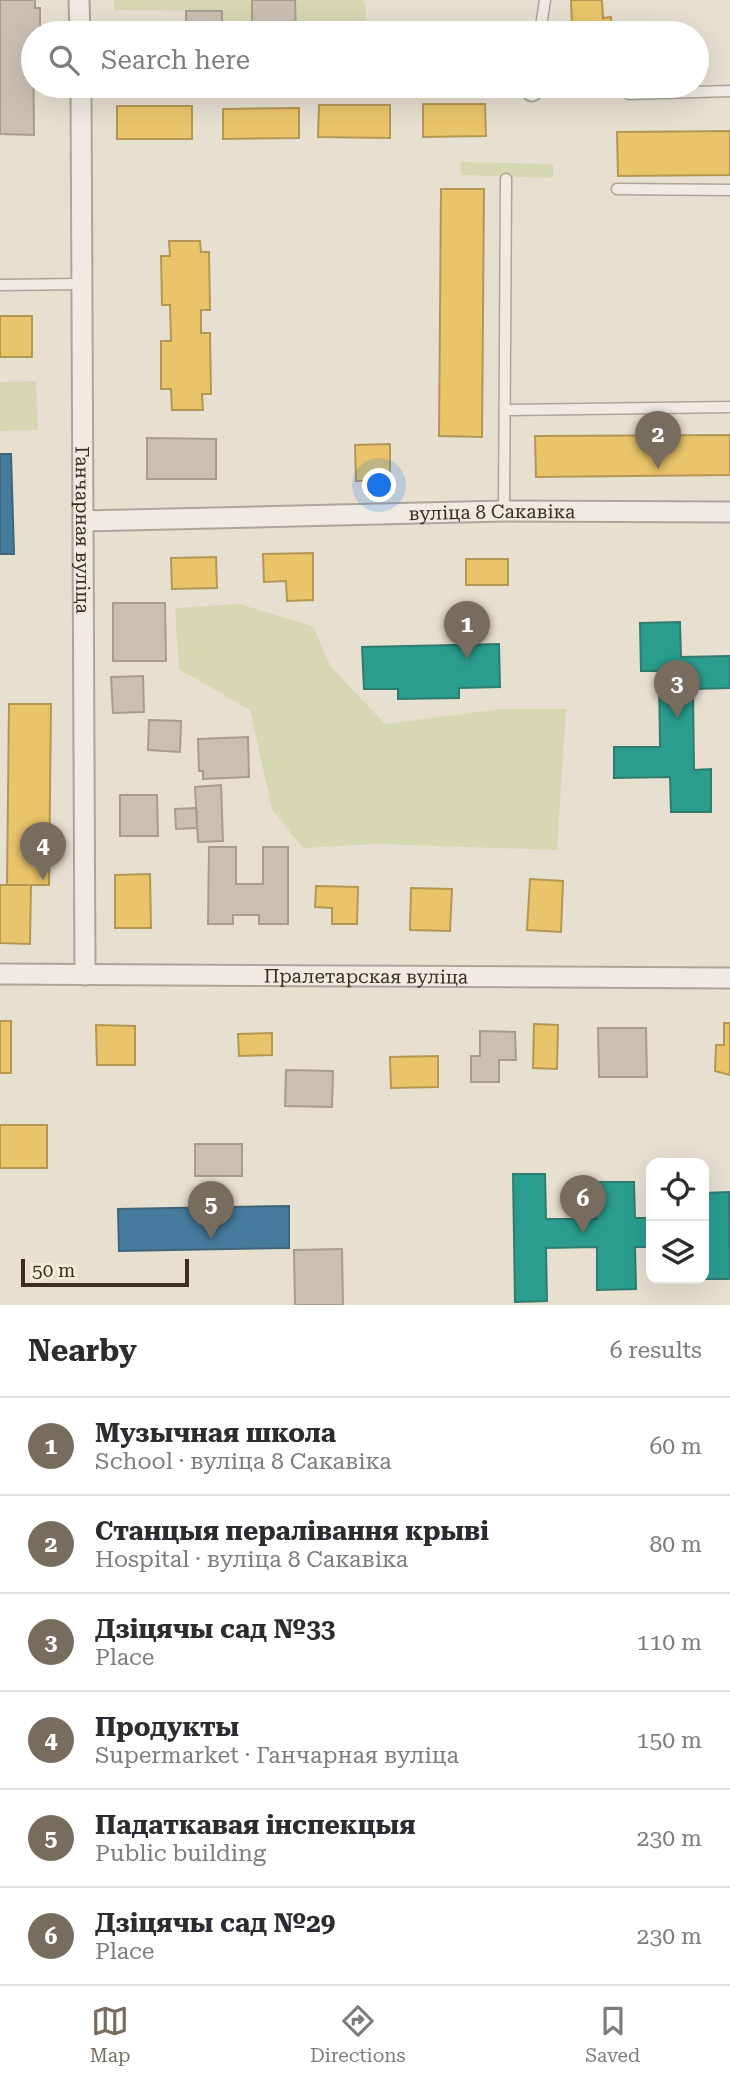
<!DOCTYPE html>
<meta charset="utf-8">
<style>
:root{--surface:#fff;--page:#f7f7f7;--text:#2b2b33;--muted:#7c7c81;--line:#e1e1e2;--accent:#786c5e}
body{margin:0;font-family:"Roboto Serif",serif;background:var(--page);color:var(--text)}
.controls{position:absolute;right:21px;bottom:21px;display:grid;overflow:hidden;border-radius:14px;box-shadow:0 7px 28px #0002}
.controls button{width:63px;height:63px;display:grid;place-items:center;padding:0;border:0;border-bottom:2px solid var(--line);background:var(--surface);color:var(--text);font:35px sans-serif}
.scale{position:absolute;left:21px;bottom:18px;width:168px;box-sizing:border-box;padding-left:7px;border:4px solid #3d2e20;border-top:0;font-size:19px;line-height:24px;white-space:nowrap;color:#3d2e20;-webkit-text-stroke:5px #f7eed8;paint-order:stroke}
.you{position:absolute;left:380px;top:486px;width:24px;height:24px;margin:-18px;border:5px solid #fff;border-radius:50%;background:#1a73e8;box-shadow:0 0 0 10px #1a73e833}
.badge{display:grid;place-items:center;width:46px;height:46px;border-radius:50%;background:var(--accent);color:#fff;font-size:23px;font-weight:700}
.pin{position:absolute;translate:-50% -58px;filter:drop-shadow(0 2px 4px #0008)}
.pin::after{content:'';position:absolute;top:37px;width:24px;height:21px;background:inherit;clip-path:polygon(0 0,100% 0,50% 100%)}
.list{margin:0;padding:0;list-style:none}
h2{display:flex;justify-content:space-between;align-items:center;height:91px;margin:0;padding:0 28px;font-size:30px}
h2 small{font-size:23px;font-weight:400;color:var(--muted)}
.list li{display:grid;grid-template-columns:46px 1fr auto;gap:21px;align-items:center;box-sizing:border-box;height:98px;padding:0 28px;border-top:2px solid var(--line)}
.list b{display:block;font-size:26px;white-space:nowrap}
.list p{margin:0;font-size:23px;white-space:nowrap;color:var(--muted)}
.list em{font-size:23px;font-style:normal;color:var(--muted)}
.icon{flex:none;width:38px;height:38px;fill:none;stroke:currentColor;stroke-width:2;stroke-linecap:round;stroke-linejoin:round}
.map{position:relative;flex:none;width:730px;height:1305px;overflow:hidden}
.search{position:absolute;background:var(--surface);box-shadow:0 7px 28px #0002;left:21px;right:21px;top:21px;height:77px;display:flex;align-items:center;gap:18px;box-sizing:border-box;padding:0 24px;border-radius:38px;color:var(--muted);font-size:26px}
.sheet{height:679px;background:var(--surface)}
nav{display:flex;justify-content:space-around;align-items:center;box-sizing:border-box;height:98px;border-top:2px solid var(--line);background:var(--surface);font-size:19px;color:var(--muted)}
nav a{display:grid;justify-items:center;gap:4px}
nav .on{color:var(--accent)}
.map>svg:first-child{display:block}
.green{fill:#d6d7b3}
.homes{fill:#e9c46a;stroke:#b59754;stroke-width:2}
.schools{fill:#2a9d8f;stroke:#307c6e;stroke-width:2}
.public{fill:#457b9d;stroke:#436478;stroke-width:2}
.building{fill:#cbbfb2;stroke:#a89c90;stroke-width:2}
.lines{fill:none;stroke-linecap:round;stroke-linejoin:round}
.service-casing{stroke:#ada599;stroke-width:13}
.minor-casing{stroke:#ada599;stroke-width:23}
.service{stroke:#efebe3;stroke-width:10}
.minor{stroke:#efebe3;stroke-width:19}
.labels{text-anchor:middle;stroke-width:7;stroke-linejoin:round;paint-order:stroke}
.street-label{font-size:19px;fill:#3d2e20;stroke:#f7eed8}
</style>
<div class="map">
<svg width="730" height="1305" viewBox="0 0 730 1305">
<rect width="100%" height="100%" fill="#e7e0d1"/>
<!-- green -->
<g class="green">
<path d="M114 0H252L251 33H222V11L114 10Z"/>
<path d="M295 0H363L366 7V33H296Z"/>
<path d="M461 162 553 164V178L461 175Z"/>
<path d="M36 381 38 430 0 431V382Z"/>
<path d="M239 604 313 626 331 667 385 724 501 709H566L557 850 378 844 303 848 272 809 250 710 179 669 175 608Z"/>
</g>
<!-- homes -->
<g class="homes">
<path d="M571 0H602L603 18 611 17V33H562V26H572Z"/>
<rect x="573" y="86" width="31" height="8"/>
<path d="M423 104H485L486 136 423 137Z"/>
<path d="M319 105H390V138L318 137Z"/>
<rect x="117" y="106" width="75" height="33"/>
<path d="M299 108V138L223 139V109Z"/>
<path d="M730 131V175L618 176 617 132Z"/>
<path d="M441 189H484L482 437 439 436Z"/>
<path d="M169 241H200L201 252H209L210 310H201V333H210L211 394H202L203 410H172L171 389H161V341H171L170 305H162L161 256H170Z"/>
<rect x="0" y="316" width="32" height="41"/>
<path d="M730 435V475L536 477 535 436Z"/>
<path d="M390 444V481H356L355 445Z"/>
<path d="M313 553V600L287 601 286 581 264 582 263 554Z"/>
<path d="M216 557 217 588 172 589 171 558Z"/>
<rect x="466" y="559" width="42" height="26"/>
<path d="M9 704H51L49 885H7Z"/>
<path d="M150 874 151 928H115V875Z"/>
<path d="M530 879 563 881 561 932 527 930Z"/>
<path d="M0 885H31L30 944 0 943Z"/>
<path d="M316 886 358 887 357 924H332V908L315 907Z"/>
<path d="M411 888 452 889 450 931 410 930Z"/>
<rect x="0" y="1021" width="11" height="52"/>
<path d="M724 1023H730V1075L715 1071 716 1045H724Z"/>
<path d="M534 1024 558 1025 557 1069 533 1068Z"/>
<path d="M96 1025 135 1026V1065H97Z"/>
<path d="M272 1033V1055L239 1056 238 1034Z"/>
<path d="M438 1056V1087L391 1088 390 1057Z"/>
<rect x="0" y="1125" width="47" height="43"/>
</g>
<!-- schools -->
<g class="schools">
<path d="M680 622 681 657 730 656V688L693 689 694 770 711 769V812H671L670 777 614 778V747H660L659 671H641L640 623Z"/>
<path d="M499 644 500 687 459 688V698L398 699V689H364L362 647Z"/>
<path d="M513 1174H545L546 1219H596V1182H634L635 1218H651V1247H635L636 1289 597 1290V1247L546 1248 547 1301 515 1302Z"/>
<path d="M729 1192 730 1279H690H704V1193Z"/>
</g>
<!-- public -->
<g class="public">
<path d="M0 454H11L14 554H0Z"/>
<path d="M289 1206V1248L119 1251 118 1209Z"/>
</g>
<!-- building -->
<g class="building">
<path d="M0 0H35V8H40V33H33L34 135 0 134Z"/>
<path d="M252 0H295L296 33H252Z"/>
<rect x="186" y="11" width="36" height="22"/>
<path d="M147 438 216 439V479H147Z"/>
<path d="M113 603H165L166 661H113Z"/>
<path d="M143 676 144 712 113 713 111 677Z"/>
<path d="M149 720 181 721 180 752 148 750Z"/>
<path d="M248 737 249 777 203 779V771H199L198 739Z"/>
<path d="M221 785 223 841 198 842 195 787Z"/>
<path d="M120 795H157L158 836H120Z"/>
<path d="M196 808 197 828 176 829 175 809Z"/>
<path d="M209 847H236V884H263V847H288V924H259V915H233V924H208Z"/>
<path d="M598 1028H646L647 1077H599Z"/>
<path d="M480 1031 515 1032 516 1060H499V1082H471V1056H480Z"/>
<path d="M286 1070 333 1071 332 1107 285 1106Z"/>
<rect x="195" y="1144" width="47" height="32"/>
<path d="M342 1249 343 1305H295L294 1250Z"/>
</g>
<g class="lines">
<defs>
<g id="service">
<path d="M540 33 545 0"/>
<path d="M629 94 730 91"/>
<path d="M617 189 730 190"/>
<path d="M0 285 82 284"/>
<path d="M505 410 730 407"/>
<path d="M504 511 506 179"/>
</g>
<g id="minor">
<path d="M79 0 80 33"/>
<path id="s1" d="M81 86 85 975"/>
<path d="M532 91 533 86"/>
<path id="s2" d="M84 521 504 511 730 512"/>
<path id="s3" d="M0 974 730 978"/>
</g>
</defs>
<!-- service casing -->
<use href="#service" class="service-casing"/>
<!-- minor casing -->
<use href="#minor" class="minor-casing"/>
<!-- service -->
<use href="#service" class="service"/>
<!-- minor -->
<use href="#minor" class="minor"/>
</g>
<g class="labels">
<!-- street labels -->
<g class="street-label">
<text dy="7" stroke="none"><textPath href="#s2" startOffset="408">вуліца 8 Сакавіка</textPath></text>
<text dy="7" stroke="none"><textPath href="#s1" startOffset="444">Ганчарная вуліца</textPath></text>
<text dy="7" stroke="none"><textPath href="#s3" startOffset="366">Пралетарская вуліца</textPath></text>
</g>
</g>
</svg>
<div class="controls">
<button><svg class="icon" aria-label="locate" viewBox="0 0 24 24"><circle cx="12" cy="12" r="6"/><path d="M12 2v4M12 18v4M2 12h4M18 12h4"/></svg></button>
<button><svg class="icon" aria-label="layers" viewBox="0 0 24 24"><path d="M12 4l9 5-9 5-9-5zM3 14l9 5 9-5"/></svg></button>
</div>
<div class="scale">50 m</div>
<div class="you"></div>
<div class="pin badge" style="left:467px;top:659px">1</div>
<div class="pin badge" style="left:658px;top:469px">2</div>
<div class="pin badge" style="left:677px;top:718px">3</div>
<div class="pin badge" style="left:43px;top:880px">4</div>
<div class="pin badge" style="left:211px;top:1239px">5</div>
<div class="pin badge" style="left:583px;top:1233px">6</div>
<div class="search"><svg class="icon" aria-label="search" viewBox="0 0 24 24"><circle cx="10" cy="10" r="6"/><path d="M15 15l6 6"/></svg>Search here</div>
</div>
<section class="sheet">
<h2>Nearby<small>6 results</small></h2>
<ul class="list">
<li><span class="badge">1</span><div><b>Музычная школа</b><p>School · вуліца 8 Сакавіка</p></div><em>60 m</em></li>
<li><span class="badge">2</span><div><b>Станцыя пералівання крыві</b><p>Hospital · вуліца 8 Сакавіка</p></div><em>80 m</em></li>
<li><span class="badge">3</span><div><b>Дзіцячы сад №33</b><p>Place</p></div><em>110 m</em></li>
<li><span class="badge">4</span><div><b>Продукты</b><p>Supermarket · Ганчарная вуліца</p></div><em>150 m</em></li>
<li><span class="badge">5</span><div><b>Падаткавая інспекцыя</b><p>Public building</p></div><em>230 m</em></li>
<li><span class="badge">6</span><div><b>Дзіцячы сад №29</b><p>Place</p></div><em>230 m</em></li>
</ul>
</section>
<nav>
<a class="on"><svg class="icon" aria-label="map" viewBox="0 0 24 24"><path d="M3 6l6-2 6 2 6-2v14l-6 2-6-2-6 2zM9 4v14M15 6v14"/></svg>Map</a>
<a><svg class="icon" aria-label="directions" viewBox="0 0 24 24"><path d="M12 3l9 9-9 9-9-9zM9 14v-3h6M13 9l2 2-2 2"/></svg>Directions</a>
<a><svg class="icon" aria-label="saved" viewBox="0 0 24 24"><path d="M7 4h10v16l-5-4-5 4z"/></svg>Saved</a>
</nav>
